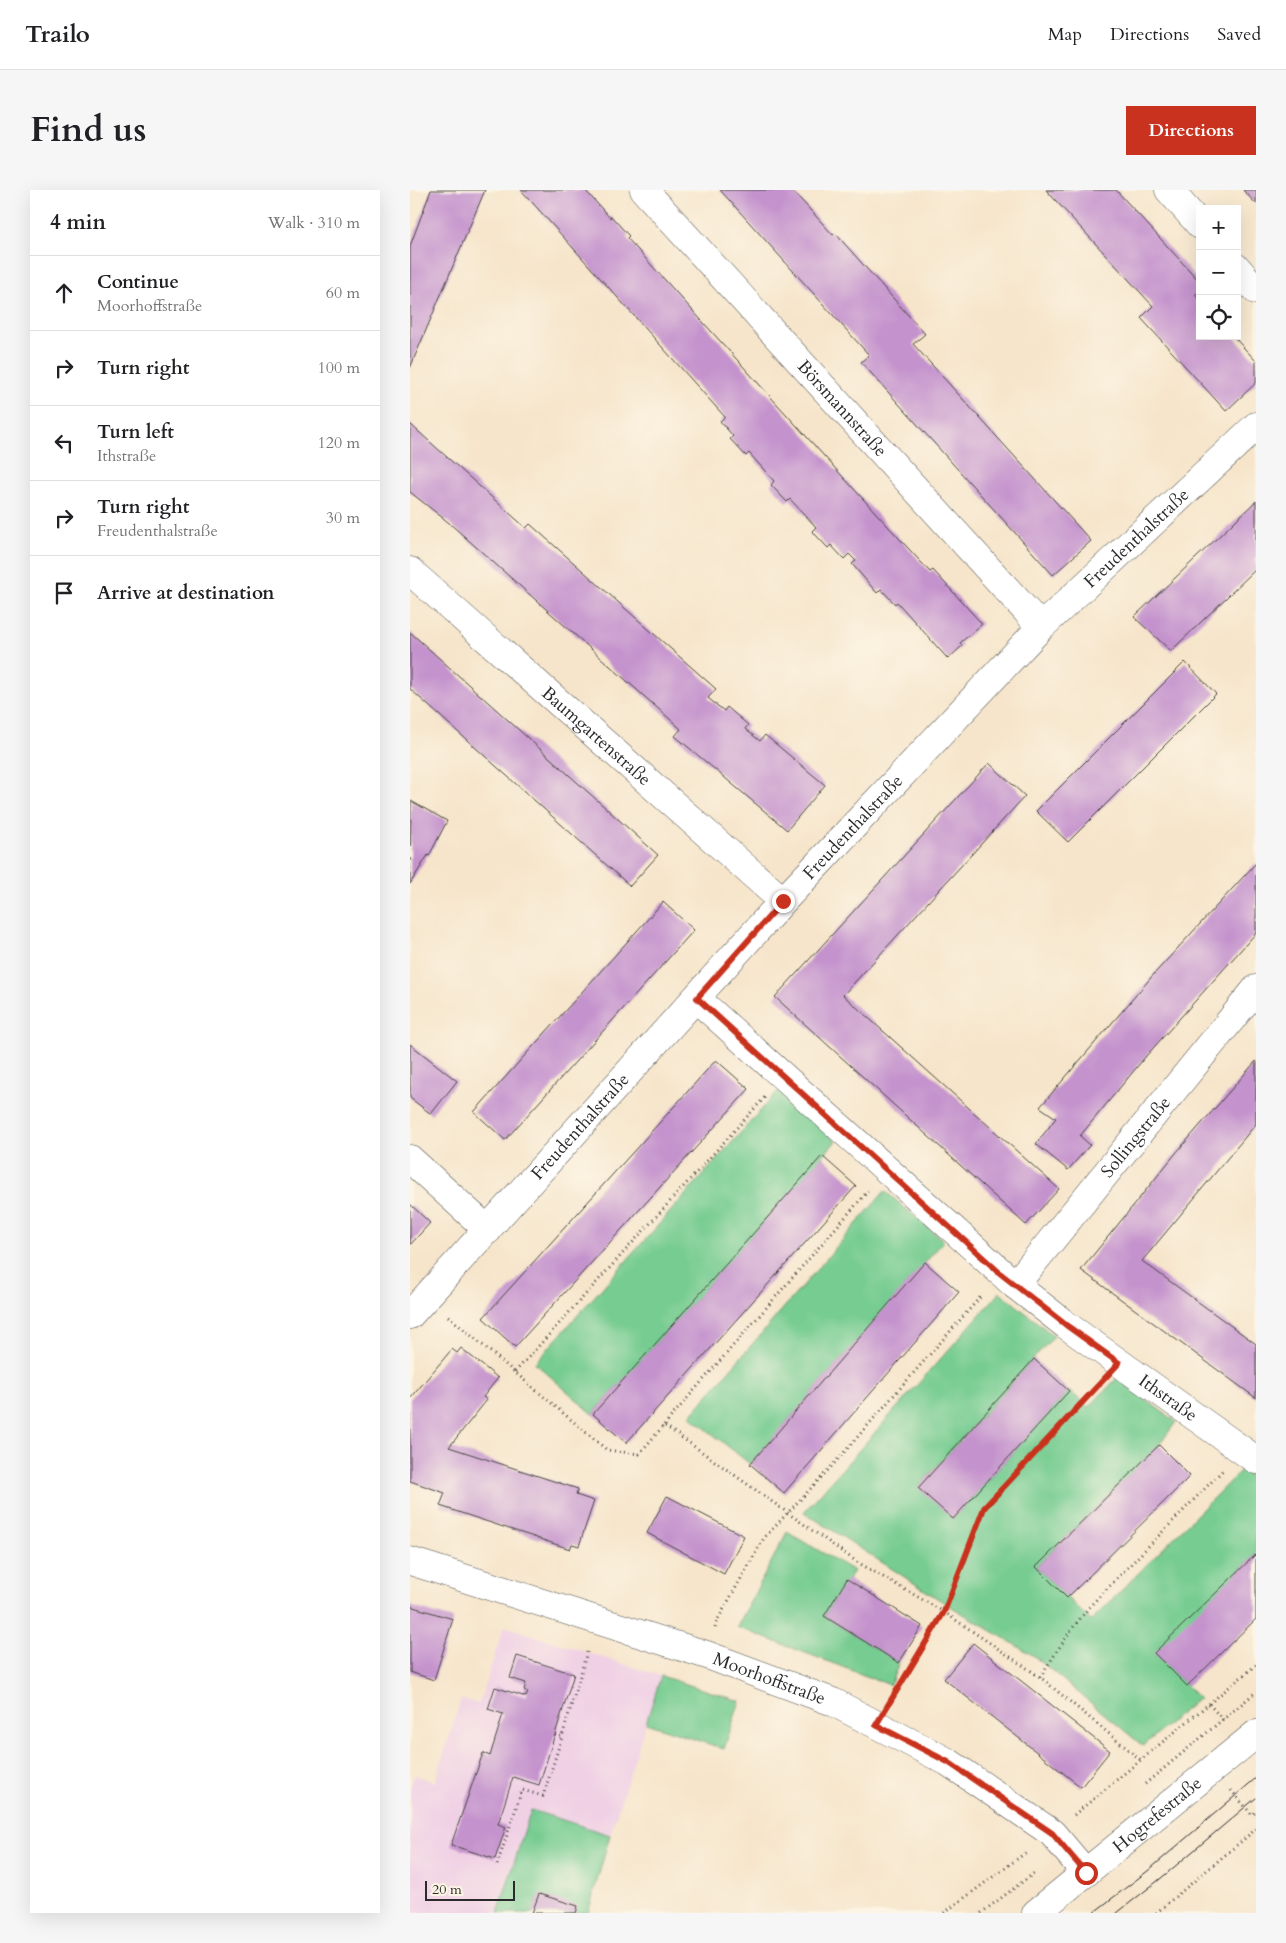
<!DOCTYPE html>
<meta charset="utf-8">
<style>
:root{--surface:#fff;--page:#f6f6f6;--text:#202124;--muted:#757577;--line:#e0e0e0;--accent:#c8321e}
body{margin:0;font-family:Cardo,serif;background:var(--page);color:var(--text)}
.controls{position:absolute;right:15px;top:15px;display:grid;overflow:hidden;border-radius:0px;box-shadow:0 5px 20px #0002}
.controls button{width:45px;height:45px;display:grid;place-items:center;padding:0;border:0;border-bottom:1px solid var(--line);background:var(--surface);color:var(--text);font:25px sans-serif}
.scale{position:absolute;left:15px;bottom:12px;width:90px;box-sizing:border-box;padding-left:5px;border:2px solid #2b2b2b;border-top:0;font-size:14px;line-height:18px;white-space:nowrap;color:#2b2b2b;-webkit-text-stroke:4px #fcf5e5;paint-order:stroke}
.stop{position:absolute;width:15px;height:15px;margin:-11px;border:4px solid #c8321e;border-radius:50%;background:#fff}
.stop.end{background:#c8321e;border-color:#fff;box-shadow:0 1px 5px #0008}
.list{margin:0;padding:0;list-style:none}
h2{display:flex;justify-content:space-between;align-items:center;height:65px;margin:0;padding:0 20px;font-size:21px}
h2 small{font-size:16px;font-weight:400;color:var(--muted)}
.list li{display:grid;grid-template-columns:32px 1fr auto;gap:15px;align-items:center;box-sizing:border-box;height:75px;padding:0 20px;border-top:1px solid var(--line)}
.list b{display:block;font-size:19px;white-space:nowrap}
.list p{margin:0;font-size:16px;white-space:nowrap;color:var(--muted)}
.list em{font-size:16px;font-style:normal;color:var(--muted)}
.icon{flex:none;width:28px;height:28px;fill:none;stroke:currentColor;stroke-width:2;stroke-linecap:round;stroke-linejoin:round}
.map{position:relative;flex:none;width:846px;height:1723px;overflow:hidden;border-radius:0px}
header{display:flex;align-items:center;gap:30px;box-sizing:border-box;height:70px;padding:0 25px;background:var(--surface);border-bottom:1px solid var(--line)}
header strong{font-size:24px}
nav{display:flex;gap:28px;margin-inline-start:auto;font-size:18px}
.intro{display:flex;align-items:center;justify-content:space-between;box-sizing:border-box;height:120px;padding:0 30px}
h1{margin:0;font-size:35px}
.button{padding:12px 22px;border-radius:0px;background:var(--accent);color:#fff;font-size:18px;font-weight:700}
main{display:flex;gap:30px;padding:0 30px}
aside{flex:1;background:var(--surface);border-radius:0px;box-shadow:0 5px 20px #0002}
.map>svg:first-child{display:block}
.built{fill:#f0d0e5}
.green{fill:#76cc91;stroke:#507c5e}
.building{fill:#c493cd}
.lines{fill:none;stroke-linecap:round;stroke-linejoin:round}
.minor-casing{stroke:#494743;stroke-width:29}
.path{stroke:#494743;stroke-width:3;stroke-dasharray:1 4;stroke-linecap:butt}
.minor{stroke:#fff;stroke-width:28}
.tram{stroke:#2b2b2b;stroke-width:1}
.route{stroke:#c8321e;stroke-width:6}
.labels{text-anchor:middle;stroke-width:4.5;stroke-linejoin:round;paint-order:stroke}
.street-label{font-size:18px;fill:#2b2b2b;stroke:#fcf5e5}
</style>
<header>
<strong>Trailo</strong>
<nav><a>Map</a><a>Directions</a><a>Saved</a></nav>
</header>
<div class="intro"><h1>Find us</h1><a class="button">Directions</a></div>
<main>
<aside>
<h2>4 min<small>Walk · 310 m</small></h2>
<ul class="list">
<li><svg class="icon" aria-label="ahead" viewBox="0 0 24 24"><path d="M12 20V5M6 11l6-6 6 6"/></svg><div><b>Continue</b><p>Moorhoffstraße</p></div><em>60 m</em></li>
<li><svg class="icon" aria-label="right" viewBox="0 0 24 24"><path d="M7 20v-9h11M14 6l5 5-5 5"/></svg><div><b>Turn right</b></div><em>100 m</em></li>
<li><svg class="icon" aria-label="left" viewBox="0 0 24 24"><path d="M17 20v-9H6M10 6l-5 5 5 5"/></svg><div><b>Turn left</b><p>Ithstraße</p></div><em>120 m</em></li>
<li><svg class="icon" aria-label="right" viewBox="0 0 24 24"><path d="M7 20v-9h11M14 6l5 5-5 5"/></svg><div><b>Turn right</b><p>Freudenthalstraße</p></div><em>30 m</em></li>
<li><svg class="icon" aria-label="arrive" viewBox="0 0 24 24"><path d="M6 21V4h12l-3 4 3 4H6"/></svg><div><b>Arrive at destination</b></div></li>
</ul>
</aside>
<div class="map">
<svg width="846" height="1723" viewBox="0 0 846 1723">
<rect width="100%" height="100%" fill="#fcf5e5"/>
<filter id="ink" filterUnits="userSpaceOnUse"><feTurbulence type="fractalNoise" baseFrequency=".02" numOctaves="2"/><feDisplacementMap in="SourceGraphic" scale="10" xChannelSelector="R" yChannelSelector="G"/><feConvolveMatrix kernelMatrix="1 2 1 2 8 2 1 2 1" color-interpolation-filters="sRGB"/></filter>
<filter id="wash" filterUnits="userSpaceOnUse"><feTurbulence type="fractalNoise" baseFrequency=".0096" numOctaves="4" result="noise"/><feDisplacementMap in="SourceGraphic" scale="20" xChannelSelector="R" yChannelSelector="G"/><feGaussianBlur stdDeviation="1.12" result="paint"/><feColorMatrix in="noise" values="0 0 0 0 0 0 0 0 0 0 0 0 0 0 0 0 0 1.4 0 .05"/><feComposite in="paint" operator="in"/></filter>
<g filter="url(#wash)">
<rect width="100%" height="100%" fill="#f6e5cb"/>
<!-- built -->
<path class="built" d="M94 1436 251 1486 200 1645 121 1620 88 1723H0V1599L4 1585 25 1592 51 1509 69 1514Z"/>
<!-- green -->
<g class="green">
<path d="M368 901 426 951 183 1224 125 1173Z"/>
<path d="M475 1001 534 1051 340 1274 280 1226Z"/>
<path d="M590 1102 644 1146 508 1297 543 1329 659 1201 679 1217 707 1188 766 1232 749 1255 626 1377 681 1431 831 1280 846 1290V1364L745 1464 789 1508 733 1556 624 1466 530 1410 394 1322Z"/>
<path d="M377 1342 444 1381 414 1426 489 1473 480 1495 327 1437Z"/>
<path d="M251 1486 330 1511 314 1559 236 1533Z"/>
<path d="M121 1620 200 1645 178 1723H88Z"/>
</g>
<g id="blocks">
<!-- building -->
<g class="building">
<path d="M21 0H75L0 178V56Z"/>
<path d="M111 0H175L200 28 201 26 219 46 217 48 433 287 520 382 523 380 572 434 550 453 552 456 538 469 487 412 485 414 471 399 467 403 442 374 446 371 439 364 434 369 421 355 418 358 402 341 406 337 380 309 377 312 361 295 364 291 339 263 336 266 320 249 323 246 310 231 315 227Z"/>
<path d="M310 0H382L423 45 425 43 515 144 503 154 681 351 643 385 451 172 459 165Z"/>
<path d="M636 0H706L790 92V100L785 105 790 110V146H823L846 171V193L816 221 731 128 743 116Z"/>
<path d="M833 0H846V14Z"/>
<path d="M0 234 116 338 120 334 306 499 298 508 314 521 317 517 338 535 335 539 350 551 355 545 415 595 377 640 265 546 271 539 38 332 0 302Z"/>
<path d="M846 311V379L761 461 724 427Z"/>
<path d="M0 442 248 665 220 696 0 499Z"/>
<path d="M775 472 806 504 658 652 626 621Z"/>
<path d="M579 573 615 606 433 805 649 999 616 1035 365 807Z"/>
<path d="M1 611 37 631 19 666 18 665 0 694Z"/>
<path d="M846 673V743L736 866 670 946 680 955 658 980 626 954 646 928 630 917 744 784Z"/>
<path d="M253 712 284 740 95 950 64 922Z"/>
<path d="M0 854 47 891 21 924 0 908Z"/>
<path d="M306 870 339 899 105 1157 73 1128Z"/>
<path d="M846 871V934L732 1071 846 1154V1208L671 1080 766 963Z"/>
<path d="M412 966 446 996 216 1253 183 1224Z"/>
<path d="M0 1014 20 1033 0 1055Z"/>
<path d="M515 1072 549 1102 374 1303 340 1274Z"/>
<path d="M51 1158 88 1188 73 1207 77 1210 39 1257 168 1299 166 1305 184 1311 169 1356 162 1354 160 1359 30 1316 35 1303 0 1291V1209L42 1159 47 1163Z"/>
<path d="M624 1169 659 1201 543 1329 508 1298Z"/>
<path d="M749 1255 780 1286 657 1408 626 1377Z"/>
<path d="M257 1306 334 1346 314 1384 237 1343Z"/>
<path d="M846 1364V1429L777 1496 744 1463Z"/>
<path d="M437 1389 512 1436 489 1473 414 1426Z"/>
<path d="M0 1416 43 1429 24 1490 0 1482Z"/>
<path d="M563 1453 700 1561 671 1597 534 1489Z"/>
<path d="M107 1466 164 1484 129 1595 103 1587 88 1634 96 1637 85 1669 41 1655 73 1563 80 1566 93 1524 78 1519 85 1497 116 1507 118 1502 114 1500 116 1493 100 1488Z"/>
<path d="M129 1704 168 1716 166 1723H122Z"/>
</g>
</g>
</g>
<g filter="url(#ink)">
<use href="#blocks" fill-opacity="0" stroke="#494743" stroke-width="1"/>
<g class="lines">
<defs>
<g id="minor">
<path id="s1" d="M234 0 631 437"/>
<path d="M759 0 790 35"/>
<path d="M827 78 846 100"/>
<path id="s2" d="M0 381 373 711"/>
<path id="s3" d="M287 809 605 1095 656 1135 846 1270"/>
<path d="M0 969 78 1040"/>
<path id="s4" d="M605 1095 846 799"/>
<path id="s5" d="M0 1125 373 711 631 437 846 236"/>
<path id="s6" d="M0 1371 297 1465 423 1512 538 1572 642 1643 676 1683"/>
<path id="s7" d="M626 1723 846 1544"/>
</g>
</defs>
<!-- minor casing -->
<use href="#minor" class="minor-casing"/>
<!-- path -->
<g class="path">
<path d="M38 1126 197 1260 229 1264 254 1235 447 1372 534 1422 630 1487 731 1570"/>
<path d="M105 1182 355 907"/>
<path d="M254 1235 458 1001"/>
<path d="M305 1438 307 1431 354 1348 422 1276 572 1105"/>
<path d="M630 1487 661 1440 681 1415 813 1280"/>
<path d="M481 1511 534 1422 575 1318 689 1194"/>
<path d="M799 1514 813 1530"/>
<path d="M145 1545 152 1547 177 1462"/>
<path d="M735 1594 846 1502"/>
<path d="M821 1600 842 1625 846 1622"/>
<path d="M664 1625 846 1475"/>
<path d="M87 1675 112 1600 133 1606 152 1547"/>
<path d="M534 1723 618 1661"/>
<path d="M571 1723 627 1681"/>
<path d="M746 1723 846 1639"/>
</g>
<!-- minor -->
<use href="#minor" class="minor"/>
<!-- tram -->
<g class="tram">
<path d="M683 1723 739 1680 846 1588"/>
<path d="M707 1723 750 1689 846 1608"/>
</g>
</g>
</g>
<g class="lines" filter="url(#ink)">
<!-- route -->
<path class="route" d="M373 711 287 808 591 1084 656 1135 709 1173 574 1318 534 1422 466 1535 538 1572 642 1643 676 1683"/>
</g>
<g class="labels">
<!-- street labels -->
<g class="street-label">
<text dy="6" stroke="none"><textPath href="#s1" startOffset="295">Börsmannstraße</textPath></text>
<text dy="6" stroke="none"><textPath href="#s5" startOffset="1064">Freudenthalstraße</textPath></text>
<text dy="6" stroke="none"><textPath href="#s2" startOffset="249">Baumgartenstraße</textPath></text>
<text dy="6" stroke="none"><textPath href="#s5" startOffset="659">Freudenthalstraße</textPath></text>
<text dy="6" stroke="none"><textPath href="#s5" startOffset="254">Freudenthalstraße</textPath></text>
<text dy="6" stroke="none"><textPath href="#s4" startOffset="191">Sollingstraße</textPath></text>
<text dy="6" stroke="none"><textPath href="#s3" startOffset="618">Ithstraße</textPath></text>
<text dy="6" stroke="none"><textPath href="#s6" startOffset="378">Moorhoffstraße</textPath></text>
<text dy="6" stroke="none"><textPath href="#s7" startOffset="156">Hogrefestraße</textPath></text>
</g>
</g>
</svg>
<div class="controls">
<button>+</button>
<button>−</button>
<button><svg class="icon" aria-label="locate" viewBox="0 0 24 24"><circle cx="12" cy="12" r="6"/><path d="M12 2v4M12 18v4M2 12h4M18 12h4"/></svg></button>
</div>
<div class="scale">20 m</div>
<div class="stop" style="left:676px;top:1683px"></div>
<div class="stop end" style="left:373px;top:711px"></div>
</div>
</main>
